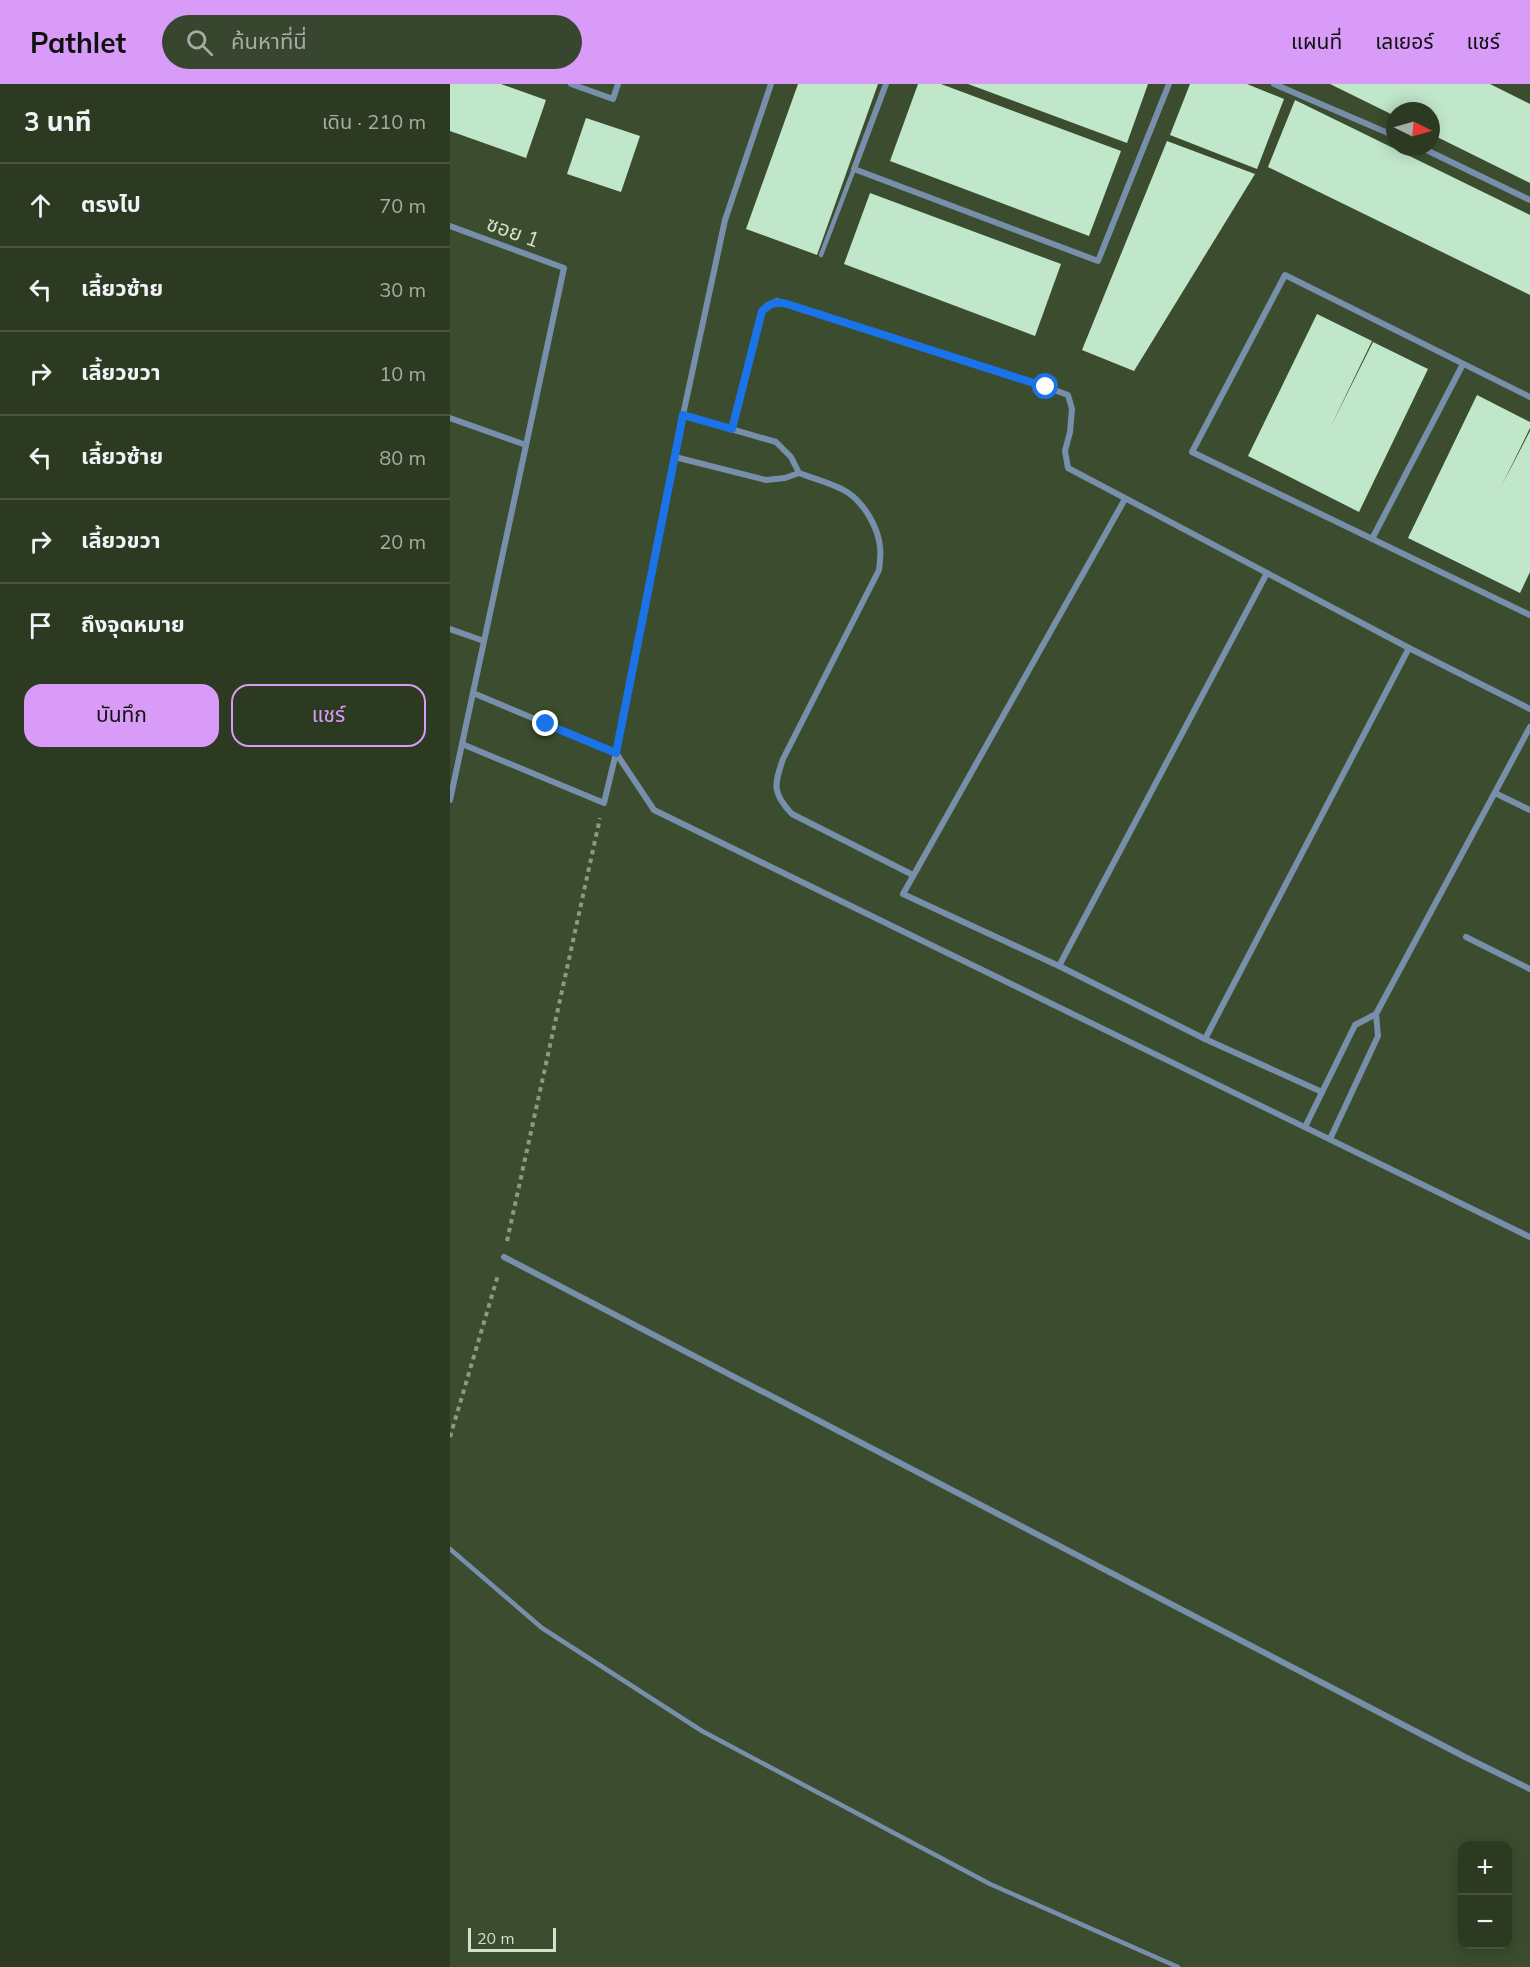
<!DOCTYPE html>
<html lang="th">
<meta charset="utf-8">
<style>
:root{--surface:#2c3a22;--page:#38452f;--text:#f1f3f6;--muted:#a6ada5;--line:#485440;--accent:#d89bf8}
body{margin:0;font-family:Mulish,"Noto Sans Thai",sans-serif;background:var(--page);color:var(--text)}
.controls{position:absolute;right:18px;bottom:18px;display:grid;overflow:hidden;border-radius:12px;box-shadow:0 3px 15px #0003}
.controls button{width:54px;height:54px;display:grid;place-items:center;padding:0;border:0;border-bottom:2px solid var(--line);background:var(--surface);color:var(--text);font:30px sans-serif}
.compass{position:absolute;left:936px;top:18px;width:54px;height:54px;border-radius:50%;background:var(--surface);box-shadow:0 3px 15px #0003;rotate:95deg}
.scale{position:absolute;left:18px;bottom:15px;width:88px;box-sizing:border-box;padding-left:6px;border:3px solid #d4dfcc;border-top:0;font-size:16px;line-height:21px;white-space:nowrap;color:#d4dfcc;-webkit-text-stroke:4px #3b4d2e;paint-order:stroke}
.stop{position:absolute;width:18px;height:18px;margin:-14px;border:4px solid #1a73e8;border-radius:50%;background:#fff}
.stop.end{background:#1a73e8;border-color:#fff;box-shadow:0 2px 6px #0008}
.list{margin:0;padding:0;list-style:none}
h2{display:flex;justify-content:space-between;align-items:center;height:78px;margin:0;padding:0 24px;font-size:26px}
h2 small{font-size:20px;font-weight:400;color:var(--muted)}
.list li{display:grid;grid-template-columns:39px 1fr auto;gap:18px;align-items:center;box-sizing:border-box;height:84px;padding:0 24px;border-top:2px solid var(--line)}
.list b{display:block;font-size:22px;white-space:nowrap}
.list em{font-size:20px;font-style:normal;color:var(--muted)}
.actions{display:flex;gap:12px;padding:18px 24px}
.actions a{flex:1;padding:14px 0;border:2px solid var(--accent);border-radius:18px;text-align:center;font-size:21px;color:var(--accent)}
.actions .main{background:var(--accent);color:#111}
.icon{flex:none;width:33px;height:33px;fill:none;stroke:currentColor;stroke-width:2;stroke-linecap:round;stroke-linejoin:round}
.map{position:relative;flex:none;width:1080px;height:1883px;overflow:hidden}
header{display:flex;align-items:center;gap:36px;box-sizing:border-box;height:84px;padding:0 30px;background:var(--accent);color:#111}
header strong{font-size:28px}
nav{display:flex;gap:33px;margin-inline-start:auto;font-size:21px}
.search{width:420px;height:54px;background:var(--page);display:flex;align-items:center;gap:15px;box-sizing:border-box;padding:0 21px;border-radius:33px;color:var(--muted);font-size:22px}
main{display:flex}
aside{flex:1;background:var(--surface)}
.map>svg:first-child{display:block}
.building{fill:#c1e7cb}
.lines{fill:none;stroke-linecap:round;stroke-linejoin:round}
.path{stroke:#8c9a81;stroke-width:4;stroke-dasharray:4.5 4.5;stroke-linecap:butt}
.service{stroke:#788fac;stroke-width:4.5}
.minor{stroke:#788fac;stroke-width:6}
.route{stroke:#1a73e8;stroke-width:8}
.labels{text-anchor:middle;stroke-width:6;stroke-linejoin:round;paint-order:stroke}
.street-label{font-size:21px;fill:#d4dfcc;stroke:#3b4d2e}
</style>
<header>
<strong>Pathlet</strong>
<div class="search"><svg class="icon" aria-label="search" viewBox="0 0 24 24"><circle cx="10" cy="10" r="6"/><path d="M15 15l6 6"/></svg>ค้นหาที่นี่</div>
<nav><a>แผนที่</a><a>เลเยอร์</a><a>แชร์</a></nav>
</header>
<main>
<aside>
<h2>3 นาที<small>เดิน · 210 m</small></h2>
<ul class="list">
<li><svg class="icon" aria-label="ahead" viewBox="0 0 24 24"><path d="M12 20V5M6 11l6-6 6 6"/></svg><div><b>ตรงไป</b></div><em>70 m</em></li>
<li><svg class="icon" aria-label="left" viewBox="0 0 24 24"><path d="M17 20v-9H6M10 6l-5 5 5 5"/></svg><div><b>เลี้ยวซ้าย</b></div><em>30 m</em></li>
<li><svg class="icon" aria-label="right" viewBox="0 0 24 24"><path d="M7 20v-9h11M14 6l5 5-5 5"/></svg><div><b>เลี้ยวขวา</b></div><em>10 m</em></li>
<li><svg class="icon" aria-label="left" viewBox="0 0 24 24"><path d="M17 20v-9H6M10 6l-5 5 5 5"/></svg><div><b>เลี้ยวซ้าย</b></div><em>80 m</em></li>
<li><svg class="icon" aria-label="right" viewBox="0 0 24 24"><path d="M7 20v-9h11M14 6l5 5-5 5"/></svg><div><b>เลี้ยวขวา</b></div><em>20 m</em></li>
<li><svg class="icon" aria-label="arrive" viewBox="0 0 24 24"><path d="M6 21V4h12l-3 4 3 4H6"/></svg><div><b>ถึงจุดหมาย</b></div></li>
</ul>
<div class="actions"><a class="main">บันทึก</a><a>แชร์</a></div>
</aside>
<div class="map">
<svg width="1080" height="1883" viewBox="0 0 1080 1883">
<rect width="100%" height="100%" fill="#3b4d2e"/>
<!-- building -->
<g class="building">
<path d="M0 0H51L96 16 76 74 0 47Z"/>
<path d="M348 0H428L367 171 296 145Z"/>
<path d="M468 0H491L671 67 639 152 440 77Z"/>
<path d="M518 0H698L677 59Z"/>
<path d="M740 0H797L834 15 807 85 720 51Z"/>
<path d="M880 0H1040L1080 20V99L981 50V27H945V32Z"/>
<path d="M845 16 1080 131V211L818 83Z"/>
<path d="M136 34 190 52 171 108 117 90Z"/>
<path d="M717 57 805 90 684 287 632 266Z"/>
<path d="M420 109 611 180 585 252 394 180Z"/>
<path d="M867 230 922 257 880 344 923 258 978 285 909 428 798 372Z"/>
<path d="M1027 311 1080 338V344L1051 403 1080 347V488L1070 509 958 454Z"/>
</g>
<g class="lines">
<!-- path -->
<g class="path">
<path d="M57 1157 150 734"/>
<path d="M0 1353 48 1191"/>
</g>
<!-- service -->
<g class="service">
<path d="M371 171 404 85"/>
<path d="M0 1465 92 1544 252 1647 540 1800 728 1883"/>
</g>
<!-- minor -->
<g class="minor">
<path d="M121 0 163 15 168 0"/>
<path d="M436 0 404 85 648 177 719 0"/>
<path d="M824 0 945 52"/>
<path d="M970 63 1080 116"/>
<path d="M0 142 114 184 0 716"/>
<path d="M1080 313 835 191 742 368 1080 531"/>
<path d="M0 334 76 361"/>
<path d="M282 345 312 227 318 221 327 217 596 303 618 311 622 325 620 348 615 367 618 384 959 564 1080 625"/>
<path d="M225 373 316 396 335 394 349 389 341 373 326 358 233 331"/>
<path d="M349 389C364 395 383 399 397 408 414 419 428 443 430 463 431 470 430 478 429 486L333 675C324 701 322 709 342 730L463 791"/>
<path d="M922 455 1013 280"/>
<path d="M817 489 609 882 755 955 872 1008"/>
<path d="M0 545 34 557"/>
<path d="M23 609 166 669 204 726 1080 1153"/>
<path d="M12 660 154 719 166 669 233 331 275 136 321 0"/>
<path d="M1045 709 1080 726"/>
<path d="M1016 853 1080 885"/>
<path d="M609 882 453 810 675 415"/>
<path d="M755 955 959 564"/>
<path d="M855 1043 905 941 926 930"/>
<path d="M880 1055 928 952 926 930 1080 643"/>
<path d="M54 1173 1015 1673 1080 1705"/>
</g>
</g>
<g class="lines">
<!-- route -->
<path class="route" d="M96 640 166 669 233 331 282 345 312 227C321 219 326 217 337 220L596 303"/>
</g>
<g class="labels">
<!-- street labels -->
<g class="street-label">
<text transform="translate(63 148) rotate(20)" y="7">ซอย 1</text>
</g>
</g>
</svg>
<div class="controls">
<button>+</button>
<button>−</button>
</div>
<svg class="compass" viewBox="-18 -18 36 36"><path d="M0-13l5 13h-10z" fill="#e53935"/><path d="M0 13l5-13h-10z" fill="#a6ada5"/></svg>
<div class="scale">20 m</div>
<div class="stop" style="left:596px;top:303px"></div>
<div class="stop end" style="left:96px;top:640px"></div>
</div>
</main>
